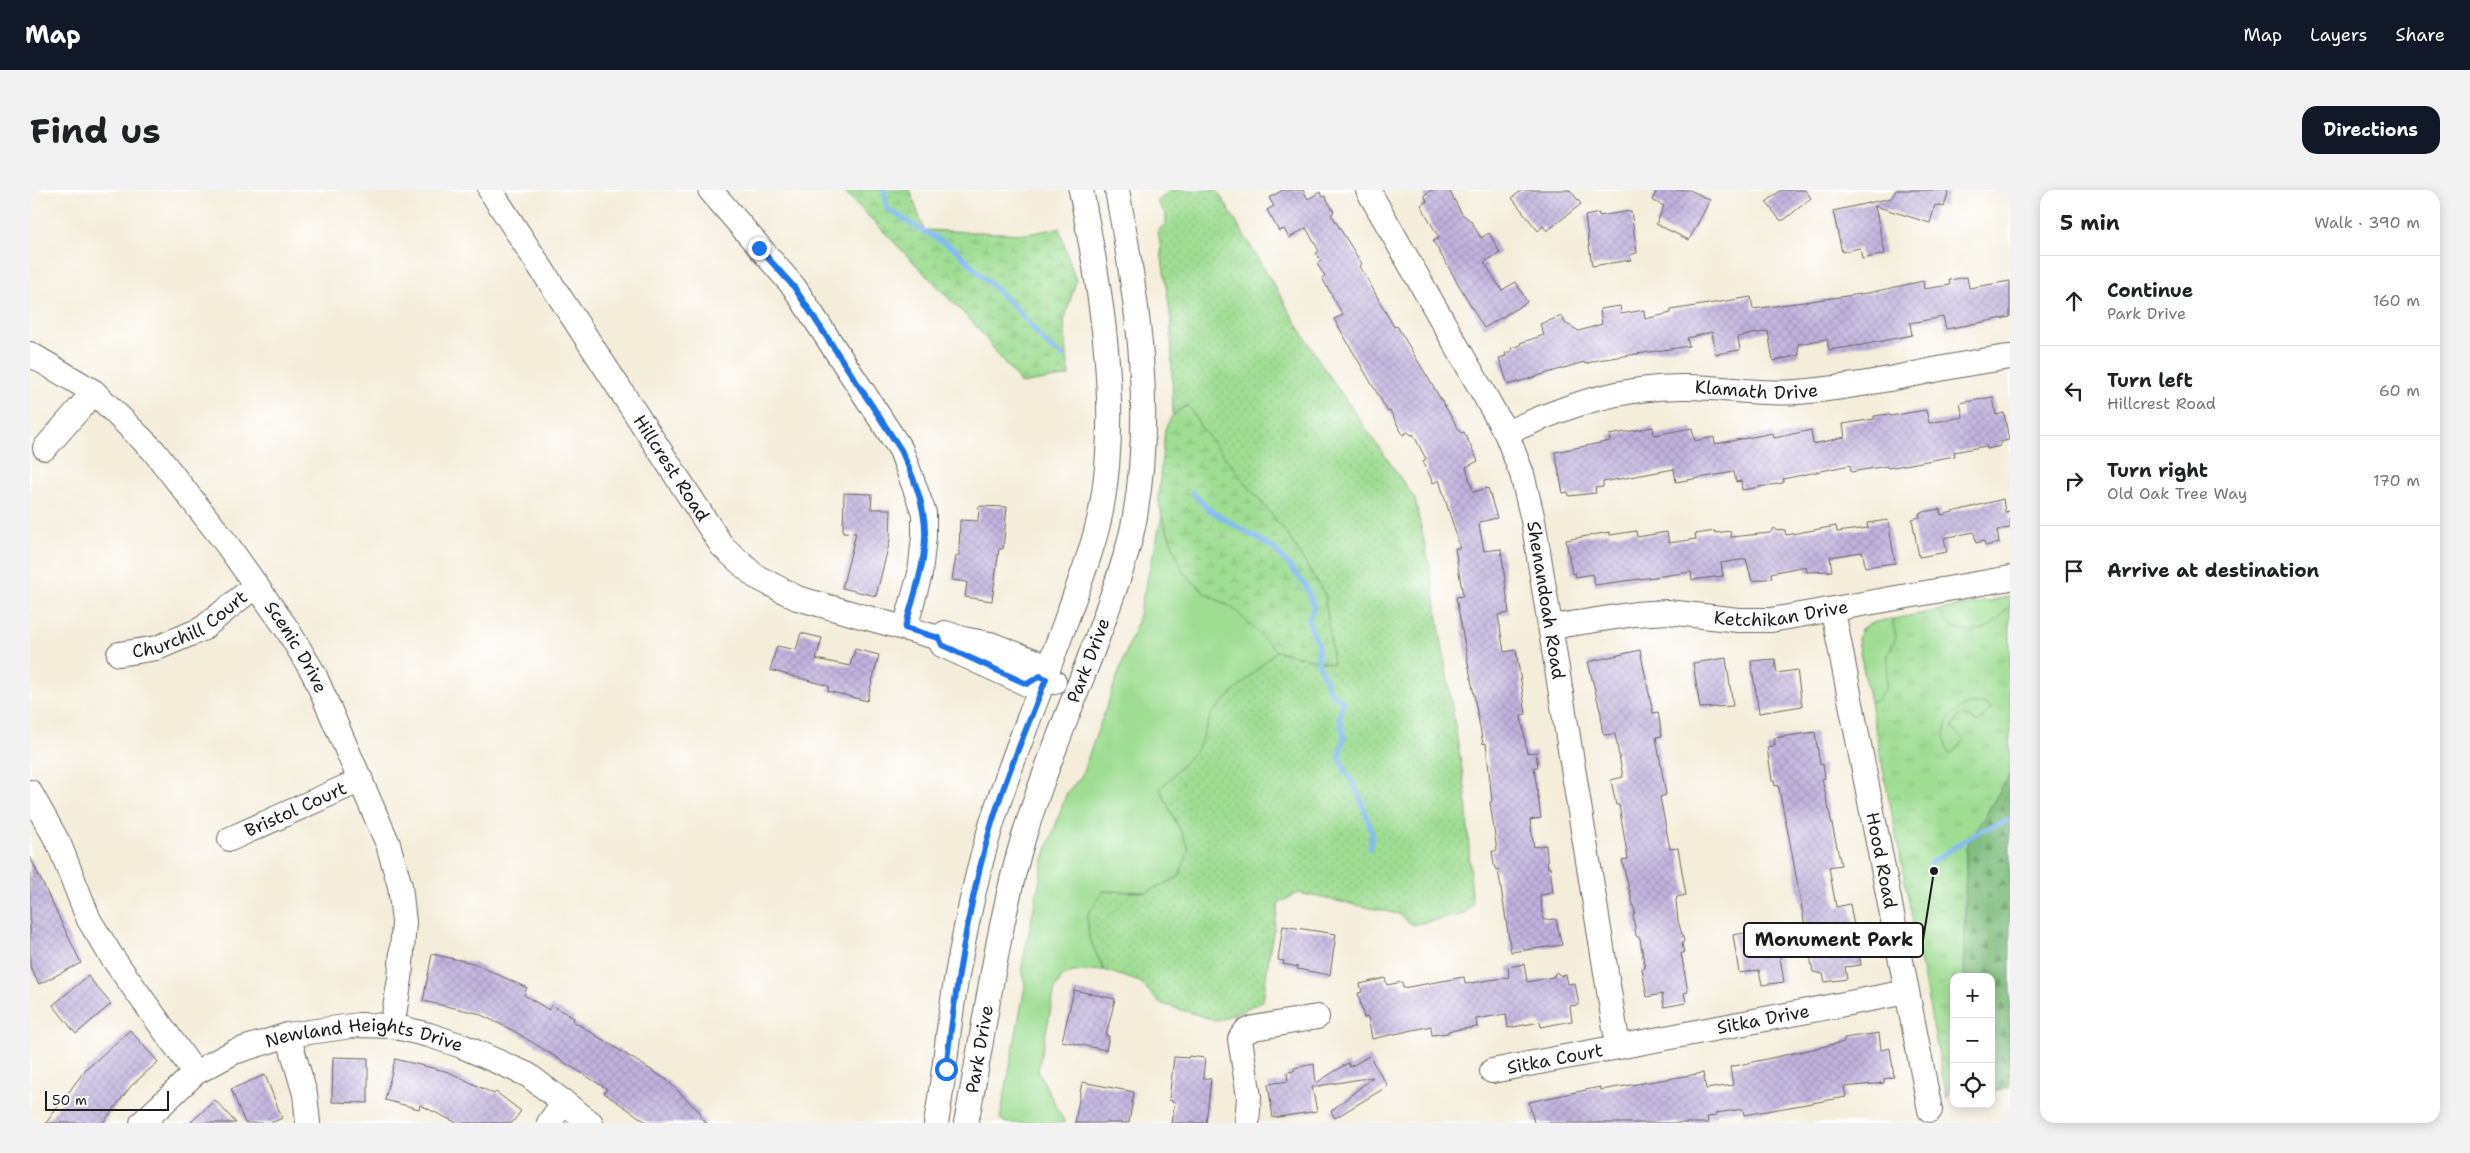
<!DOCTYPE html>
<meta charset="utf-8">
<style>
:root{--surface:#fff;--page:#f2f2f2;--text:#202124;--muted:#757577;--line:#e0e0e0;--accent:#111827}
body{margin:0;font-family:"Shantell Sans",sans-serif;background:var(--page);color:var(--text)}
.controls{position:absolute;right:15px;bottom:15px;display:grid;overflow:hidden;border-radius:10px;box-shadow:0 2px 12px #0003}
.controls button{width:45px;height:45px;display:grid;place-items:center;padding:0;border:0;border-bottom:1px solid var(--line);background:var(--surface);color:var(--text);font:25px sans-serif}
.scale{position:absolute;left:15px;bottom:12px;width:124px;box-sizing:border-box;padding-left:5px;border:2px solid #1c1c1c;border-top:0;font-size:14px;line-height:18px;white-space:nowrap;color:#1c1c1c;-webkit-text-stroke:4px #fff;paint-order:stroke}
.stop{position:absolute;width:15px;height:15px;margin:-11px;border:4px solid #1a73e8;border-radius:50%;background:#fff}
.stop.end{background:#1a73e8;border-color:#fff;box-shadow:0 1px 5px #0008}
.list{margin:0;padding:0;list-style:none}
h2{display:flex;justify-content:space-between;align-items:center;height:65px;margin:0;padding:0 20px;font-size:21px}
h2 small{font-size:16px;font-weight:400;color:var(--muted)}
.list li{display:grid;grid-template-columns:32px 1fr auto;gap:15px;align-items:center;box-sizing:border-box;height:90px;padding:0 20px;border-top:1px solid var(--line)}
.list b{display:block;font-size:19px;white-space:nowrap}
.list p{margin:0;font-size:16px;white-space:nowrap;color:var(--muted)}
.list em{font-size:16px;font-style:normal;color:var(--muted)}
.icon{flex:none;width:28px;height:28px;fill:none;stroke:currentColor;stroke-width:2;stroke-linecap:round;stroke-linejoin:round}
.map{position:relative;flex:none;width:1980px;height:933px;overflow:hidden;border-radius:15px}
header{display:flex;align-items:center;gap:30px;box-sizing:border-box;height:70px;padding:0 25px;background:var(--accent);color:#fff}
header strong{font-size:24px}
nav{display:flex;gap:28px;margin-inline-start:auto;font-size:18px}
.intro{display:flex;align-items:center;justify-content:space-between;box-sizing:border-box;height:120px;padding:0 30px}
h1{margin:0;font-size:35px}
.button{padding:12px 22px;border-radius:15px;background:var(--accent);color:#fff;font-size:18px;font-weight:700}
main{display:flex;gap:30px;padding:0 30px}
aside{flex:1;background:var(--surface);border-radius:15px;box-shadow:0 2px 12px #0003}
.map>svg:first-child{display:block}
.grass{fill:url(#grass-dots);stroke:#5d7c57}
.forest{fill:url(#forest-firs);stroke:#4d6c4c}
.wetland{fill:url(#wetland-marsh);stroke:#5d7c57}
.park{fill:url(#park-tufts);stroke:#5d7c57}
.garden{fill:#9edd92;stroke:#5d7c57}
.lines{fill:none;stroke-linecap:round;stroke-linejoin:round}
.stream{stroke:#84bbf4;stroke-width:5}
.building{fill:url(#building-cross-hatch)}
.minor-casing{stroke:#68655e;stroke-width:26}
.minor{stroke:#fff;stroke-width:24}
.route{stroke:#1a73e8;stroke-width:6}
.labels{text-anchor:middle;stroke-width:4;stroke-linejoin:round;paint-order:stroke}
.street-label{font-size:18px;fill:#1c1c1c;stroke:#fff}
.leader{fill:none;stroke:#1c1c1c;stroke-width:2}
.callout-dot{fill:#1c1c1c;stroke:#fff;stroke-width:2}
.callout{fill:#fff;stroke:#1c1c1c;stroke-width:2}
.callout-label{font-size:19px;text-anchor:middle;font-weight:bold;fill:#1c1c1c}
</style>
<header>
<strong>Map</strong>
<nav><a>Map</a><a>Layers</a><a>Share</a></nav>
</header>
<div class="intro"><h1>Find us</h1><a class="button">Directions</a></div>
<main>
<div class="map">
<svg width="1980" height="933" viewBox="0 0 1980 933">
<defs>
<pattern id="grass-dots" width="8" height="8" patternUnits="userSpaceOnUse" patternTransform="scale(1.25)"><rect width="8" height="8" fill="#9edd92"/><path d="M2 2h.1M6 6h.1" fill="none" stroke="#88bd7d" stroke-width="1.8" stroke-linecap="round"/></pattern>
<pattern id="forest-firs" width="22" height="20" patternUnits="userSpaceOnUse" patternTransform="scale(1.25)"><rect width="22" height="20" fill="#7ebc7c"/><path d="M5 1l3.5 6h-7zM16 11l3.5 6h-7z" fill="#669865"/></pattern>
<pattern id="wetland-marsh" width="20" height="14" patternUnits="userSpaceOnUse" patternTransform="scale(1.25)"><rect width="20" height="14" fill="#9edd92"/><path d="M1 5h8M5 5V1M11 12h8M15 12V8" fill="none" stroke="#88bd7d"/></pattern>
<pattern id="park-tufts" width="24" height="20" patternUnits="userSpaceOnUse" patternTransform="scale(1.25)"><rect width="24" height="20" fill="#9edd92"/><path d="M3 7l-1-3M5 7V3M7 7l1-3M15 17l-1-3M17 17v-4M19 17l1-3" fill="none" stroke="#88bd7d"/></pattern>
<pattern id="building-cross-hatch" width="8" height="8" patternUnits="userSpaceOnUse" patternTransform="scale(1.25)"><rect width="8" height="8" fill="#bfb3de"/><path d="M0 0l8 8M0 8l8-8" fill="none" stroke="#a499be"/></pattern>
</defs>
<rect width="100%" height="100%" fill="#fff"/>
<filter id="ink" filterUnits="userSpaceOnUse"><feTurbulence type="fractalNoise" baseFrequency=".02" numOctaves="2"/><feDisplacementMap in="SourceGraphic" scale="10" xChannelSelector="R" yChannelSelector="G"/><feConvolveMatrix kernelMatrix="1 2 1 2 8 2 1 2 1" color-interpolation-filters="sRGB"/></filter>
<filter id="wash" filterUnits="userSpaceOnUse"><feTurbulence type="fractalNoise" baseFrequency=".0096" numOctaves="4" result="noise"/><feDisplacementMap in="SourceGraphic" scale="20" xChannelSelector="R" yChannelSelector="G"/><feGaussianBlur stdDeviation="1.12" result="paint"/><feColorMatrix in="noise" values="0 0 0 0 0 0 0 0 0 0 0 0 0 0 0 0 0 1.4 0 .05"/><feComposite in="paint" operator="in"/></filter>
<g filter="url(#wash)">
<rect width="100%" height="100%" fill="#f4edda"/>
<!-- grass -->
<path class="grass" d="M1140 0H1187L1291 174 1385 309 1400 379 1436 604 1442 715 1434 724 1382 735 1369 724 1268 703 1249 713 1240 758 1233 811 1188 831 1129 813 1110 792 1074 780 1059 748 1057 725 1073 701 1117 702 1159 659 1130 599 1168 558 1182 523 1246 461 1302 474 1295 405 1257 344 1171 239 1158 215 1143 224 1141 130 1128 40 1136 34V24L1127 12Z"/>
<!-- forest -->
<path class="forest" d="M1980 584V898L1961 901V787L1934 786 1936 657Z"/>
<!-- wetland -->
<g class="wetland">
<path d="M813 0H880L894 40 997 44 1029 38 1046 91 1034 131 1039 186 991 194 946 136Z"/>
<path d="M1158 215 1172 239 1257 344 1295 405 1303 474 1246 461 1203 418 1176 404 1153 382 1132 327 1128 307 1135 239 1143 224Z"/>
</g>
<!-- park -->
<path class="park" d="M1980 407V584L1936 657 1934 787H1924V888L1917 908 1828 450 1831 439 1842 433Z"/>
<!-- garden -->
<g class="garden">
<path d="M1132 327 1153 382 1176 404 1203 418 1246 461 1182 523 1168 558 1130 599 1159 659 1149 687 1117 702 1073 701 1057 725 1059 748 1074 780 1043 782 1032 787 1025 799 1008 881 1035 933H976L970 929 995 796 992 776 1014 669 1037 602 1051 587 1107 432Z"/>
<path d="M1980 407V416C1974 422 1968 430 1961 435 1944 448 1915 441 1910 420Z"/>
<path d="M1862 429 1866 447 1858 465 1856 497 1848 510 1840 512 1828 450C1831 432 1847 432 1862 429Z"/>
<path d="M1942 514H1953L1962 518 1948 533 1933 525 1928 527 1922 538 1934 550 1920 565C1907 543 1917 519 1942 514Z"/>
</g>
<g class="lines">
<!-- stream -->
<g class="stream">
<path d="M854 0 857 18 883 35 925 59 991 124 1019 157 1033 166"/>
<path d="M1162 302 1179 320 1245 359 1275 395 1284 417 1278 430 1288 455V473L1300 502 1313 512 1309 528 1314 546 1309 568 1330 607 1342 642 1340 659"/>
<path d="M1900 673 1950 641 1980 630"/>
</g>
</g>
<g id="blocks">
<!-- building -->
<g class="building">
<path d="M1253 0H1273L1278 9 1290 2 1293 7 1295 6 1304 22 1301 24 1332 74 1330 76 1364 137 1367 136 1431 243 1434 242 1448 271 1436 277 1443 302 1458 298 1467 328 1450 332 1449 335 1454 361 1471 359 1479 423 1468 425 1474 462 1486 460 1496 524 1491 525 1497 563 1506 562 1508 577H1504L1511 628 1500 630 1504 657 1516 655 1518 678 1520 677 1523 703 1510 705 1513 730 1526 729 1532 755 1481 762 1468 679 1466 680 1464 675 1462 661H1467L1460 612 1462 611 1456 553 1453 554 1426 407 1433 406 1425 358H1430L1422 331 1409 290 1403 293 1393 271 1396 269 1383 244 1381 245 1378 242 1373 245 1360 221 1358 222 1304 129 1313 125 1292 88 1295 86 1287 74 1291 71 1286 63 1289 61 1276 38 1259 48 1254 39 1249 41 1237 20 1244 16 1239 8Z"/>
<path d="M1402 0H1419L1432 24 1441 31 1451 48 1459 43 1470 63 1454 72 1472 100 1486 92 1497 112 1454 138 1403 51 1409 48 1391 15 1397 11 1394 5Z"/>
<path d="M1492 0H1540L1551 14 1517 41 1513 36 1508 41 1482 8Z"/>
<path d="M1627 0H1660L1680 10 1659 50 1626 34 1634 16 1622 10Z"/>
<path d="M1751 0H1775L1781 8 1754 30H1750L1736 12Z"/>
<path d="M1866 0H1919L1914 17 1905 15 1900 33 1845 16 1855 64 1832 69 1830 58 1812 62 1803 21 1861 8Z"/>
<path d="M1601 21 1607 63 1600 65 1601 70 1562 76 1555 26 1569 23V26Z"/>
<path d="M1937 87 1939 98 1980 91V127L1916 139 1913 127 1880 133 1882 145 1832 155 1799 160 1797 149 1768 154 1769 165 1743 171 1738 141 1708 147 1710 160 1686 164 1682 142 1657 148 1659 156 1568 170 1555 174 1554 172 1478 195 1469 168 1476 166 1475 163 1482 161 1481 158 1491 155 1490 153 1514 145 1510 134 1532 126 1535 133 1549 141 1572 134 1570 119 1590 116 1591 124 1614 120 1615 129 1641 123V120L1721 107 1723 119 1838 103 1893 91 1894 99 1920 95 1919 90Z"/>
<path d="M1963 207 1966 225 1974 223 1979 250 1970 252V256L1957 259 1956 256 1924 262 1925 266 1858 278 1857 276 1821 282 1820 275 1753 289V293L1712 300 1711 291 1706 292 1704 282 1646 292 1644 279 1573 292V297L1565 298 1566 303 1539 306 1538 302 1533 303 1525 262 1580 251 1579 245 1623 237 1624 245 1662 238 1665 251 1684 247 1685 254 1743 243 1744 248 1781 240 1783 254 1815 247 1813 234 1844 229V226L1859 224 1860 226 1896 220 1899 233 1933 227 1930 213Z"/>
<path d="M814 303 842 304 841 319H861L860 350 846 406 812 398 826 343 813 342Z"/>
<path d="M1973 309 1975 322 1980 321V338L1967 340 1969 353 1955 356 1954 351 1946 353 1944 342 1914 348 1917 362 1889 367 1882 329 1890 327 1889 323 1910 319 1911 325Z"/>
<path d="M949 316 977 317 973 359H969L962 411 935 407 937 392 922 390 926 366H929L930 330 948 331Z"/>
<path d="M1858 330 1865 373 1835 377 1833 363 1831 362 1800 367 1802 381 1777 382 1776 376 1741 383 1742 388 1722 391 1716 369 1691 373 1693 386 1662 390 1661 382 1565 395 1562 384 1546 387 1545 383 1542 384 1536 350 1579 342 1580 345 1606 341 1607 347 1637 342 1639 353 1666 349 1665 344 1685 341V343L1700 341 1701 347 1740 343 1744 338 1748 341 1755 340 1756 345 1806 336 1807 342 1838 338 1837 333Z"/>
<path d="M771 443 792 448 786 469 820 476 825 459 849 465 837 511 798 501 799 496 740 480 747 456 766 460Z"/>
<path d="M1610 460 1623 523 1628 522 1632 546 1626 547 1636 605 1630 607 1640 659 1648 658 1656 705 1647 707 1646 710 1648 731 1654 751 1652 754 1654 763H1651L1658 802 1654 803 1656 813 1634 817 1632 804 1617 807 1612 779 1615 778 1610 748 1606 746 1603 724 1605 723 1592 670 1598 669 1589 615H1586L1581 590 1593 587 1585 544 1574 545 1572 539 1571 524 1558 472Z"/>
<path d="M1696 468 1703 516 1670 518 1663 473Z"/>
<path d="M1745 469 1747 483 1767 480 1772 516 1729 523 1721 471Z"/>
<path d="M1785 542 1790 575 1793 574 1795 588 1792 589 1811 675 1799 677 1806 717 1820 714 1831 775 1815 777 1817 789 1795 792 1793 784 1783 782 1760 652 1748 595 1745 596 1744 591H1742L1737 557 1745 555 1744 548Z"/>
<path d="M0 667 51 773 9 794 0 776Z"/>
<path d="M1253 736 1306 744 1300 785 1267 779 1268 777 1253 774 1254 771 1248 770Z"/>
<path d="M1732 740 1733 744 1746 742 1754 792 1732 795 1729 780 1709 783 1703 745Z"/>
<path d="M402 764 443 773 497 798 494 805 519 820 521 815 544 828 543 831 637 890 671 923 669 926 677 933H618L574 903 577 899 484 841 447 823 393 811Z"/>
<path d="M1494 774 1497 792 1523 787 1526 782 1531 786 1536 785 1538 794 1545 793 1549 815 1540 816 1542 831 1511 837 1510 832 1478 838 1476 824 1446 829 1447 837 1418 841V843L1402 845 1401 836 1342 849 1338 827 1334 828 1328 803 1332 802 1330 794 1355 788 1357 795 1372 792 1373 798 1434 787 1435 794 1479 787 1478 777Z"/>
<path d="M58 786 81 814 46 844 23 815Z"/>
<path d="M1044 800 1085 809 1076 846H1079L1076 860 1032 851Z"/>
<path d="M100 840 128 872 101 896 73 933H16L58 876 59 877Z"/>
<path d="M1849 843 1851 860 1860 858 1864 887 1854 889V893L1814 897 1816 907 1714 925 1713 919 1686 923V926L1677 927 1678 933H1504L1499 912 1570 897 1571 900 1673 883 1676 899 1703 895 1700 877 1814 852V848Z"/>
<path d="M1159 866 1175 868 1173 888 1181 889 1176 933H1141L1145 912 1139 910 1144 867 1158 868Z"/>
<path d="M1339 866 1358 896 1305 928 1301 921 1343 887 1282 897 1287 921 1243 928 1238 894 1258 891 1257 882 1264 881V878L1284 874 1286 893 1318 873 1320 877Z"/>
<path d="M303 867 338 868V913L302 912Z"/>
<path d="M365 869 419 882 464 904 466 902 491 921 482 933H427L390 915 389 919 355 910Z"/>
<path d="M235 885 252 928 241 933H215L201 899Z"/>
<path d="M1052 892 1104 902 1099 933H1045Z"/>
<path d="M185 910 206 933H160Z"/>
</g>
</g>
</g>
<g filter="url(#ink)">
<use href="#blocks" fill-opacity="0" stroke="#68655e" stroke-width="1"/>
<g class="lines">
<defs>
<g id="minor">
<path id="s1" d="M460 0 692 356 725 386 767 408 909 448"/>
<path d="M680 0 764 97 871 260 894 323V346L890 384 875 438"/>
<path id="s2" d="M1338 0 1476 243 1492 284 1503 330 1588 857"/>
<path id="s3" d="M0 164 64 202 123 260 196 353 257 439 284 484 358 654 370 696 374 732 370 789 362 836"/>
<path id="s4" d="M1476 243C1536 216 1590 196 1657 197 1694 197 1730 205 1767 202 1839 197 1909 176 1980 167"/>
<path d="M15 258 64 202"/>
<path id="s5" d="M1803 421 1900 920"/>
<path id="s6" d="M1521 437 1605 424 1638 422 1708 430H1741L1980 388"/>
<path d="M909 448 915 443 933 449 960 454 1004 471 1010 486 1024 492"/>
<path d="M909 449 912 455 997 494 1010 486"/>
<path id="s7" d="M89 464 127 458 172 439 225 396"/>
<path d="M0 602 29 654 59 730 82 767 165 883"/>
<path id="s8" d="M200 649 331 590"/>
<path d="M258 845 275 904 278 933"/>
<path id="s9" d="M1462 881 1877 802"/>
<path id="s10" d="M112 933 165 883 204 862 258 845 329 835 362 836 399 845 432 856 498 885 561 933"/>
<path d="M519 933 534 912"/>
<path d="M906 933C915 884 918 834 927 785 935 741 944 696 956 653 978 575 1012 499 1039 422 1051 389 1064 355 1071 321 1091 214 1071 105 1051 0"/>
<path id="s11" d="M936 933C954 843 965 752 989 663 1011 585 1045 509 1073 432 1085 397 1099 362 1105 326 1124 216 1107 108 1087 0"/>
<path d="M1217 933 1219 907 1210 849 1215 842 1224 838 1287 827"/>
</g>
</defs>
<!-- minor casing -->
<use href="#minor" class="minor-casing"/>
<!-- minor -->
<use href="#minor" class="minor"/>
</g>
</g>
<g class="lines" filter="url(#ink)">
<!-- route -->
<path class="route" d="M729 58 764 97 871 260C880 280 889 300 893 322 901 360 885 401 875 438L909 448 912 455 997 494 1010 486 1016 489C995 543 971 597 956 654 936 728 925 803 916 879"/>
</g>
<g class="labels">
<!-- street labels -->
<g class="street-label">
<text dy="6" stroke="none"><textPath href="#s4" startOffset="258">Klamath Drive</textPath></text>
<text dy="6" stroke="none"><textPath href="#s1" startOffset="332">Hillcrest Road</textPath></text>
<text dy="6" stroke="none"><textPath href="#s2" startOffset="452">Shenandoah Road</textPath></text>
<text dy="6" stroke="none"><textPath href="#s6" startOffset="232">Ketchikan Drive</textPath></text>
<text dy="6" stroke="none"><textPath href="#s7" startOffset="78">Churchill Court</textPath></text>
<text dy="6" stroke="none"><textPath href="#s3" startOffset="401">Scenic Drive</textPath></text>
<text dy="6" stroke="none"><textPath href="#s11" startOffset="480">Park Drive</textPath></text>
<text dy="6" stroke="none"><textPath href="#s8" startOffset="72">Bristol Court</textPath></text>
<text dy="6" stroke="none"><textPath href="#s5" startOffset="254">Hood Road</textPath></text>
<text dy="6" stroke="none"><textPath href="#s9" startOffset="276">Sitka Drive</textPath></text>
<text dy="6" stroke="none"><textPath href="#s10" startOffset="251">Newland Heights Drive</textPath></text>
<text dy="6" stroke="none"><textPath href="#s11" startOffset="75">Park Drive</textPath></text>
<text dy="6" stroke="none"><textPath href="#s9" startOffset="64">Sitka Court</textPath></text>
</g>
</g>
<!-- callouts -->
<path class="leader" d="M1904 681L1893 750"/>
<circle class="callout-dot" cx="1904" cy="681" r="5"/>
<rect class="callout" x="1714" y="733" width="179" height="34" rx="5"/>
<g class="callout-label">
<text x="1804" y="756">Monument Park</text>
</g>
</svg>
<div class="controls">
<button>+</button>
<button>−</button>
<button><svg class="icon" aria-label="locate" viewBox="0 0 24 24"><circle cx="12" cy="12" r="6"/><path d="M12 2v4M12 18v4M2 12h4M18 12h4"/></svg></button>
</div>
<div class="scale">50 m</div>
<div class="stop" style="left:916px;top:879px"></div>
<div class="stop end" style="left:729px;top:58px"></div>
</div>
<aside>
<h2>5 min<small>Walk · 390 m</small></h2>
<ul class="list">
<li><svg class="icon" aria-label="ahead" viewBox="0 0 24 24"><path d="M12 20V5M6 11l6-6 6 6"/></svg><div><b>Continue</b><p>Park Drive</p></div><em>160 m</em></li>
<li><svg class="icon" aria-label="left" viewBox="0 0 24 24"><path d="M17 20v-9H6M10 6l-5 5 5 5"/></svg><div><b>Turn left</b><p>Hillcrest Road</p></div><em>60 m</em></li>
<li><svg class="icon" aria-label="right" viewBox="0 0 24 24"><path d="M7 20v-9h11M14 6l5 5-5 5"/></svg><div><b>Turn right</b><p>Old Oak Tree Way</p></div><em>170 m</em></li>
<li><svg class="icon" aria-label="arrive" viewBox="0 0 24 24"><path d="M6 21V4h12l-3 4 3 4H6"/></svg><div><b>Arrive at destination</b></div></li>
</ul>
</aside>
</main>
